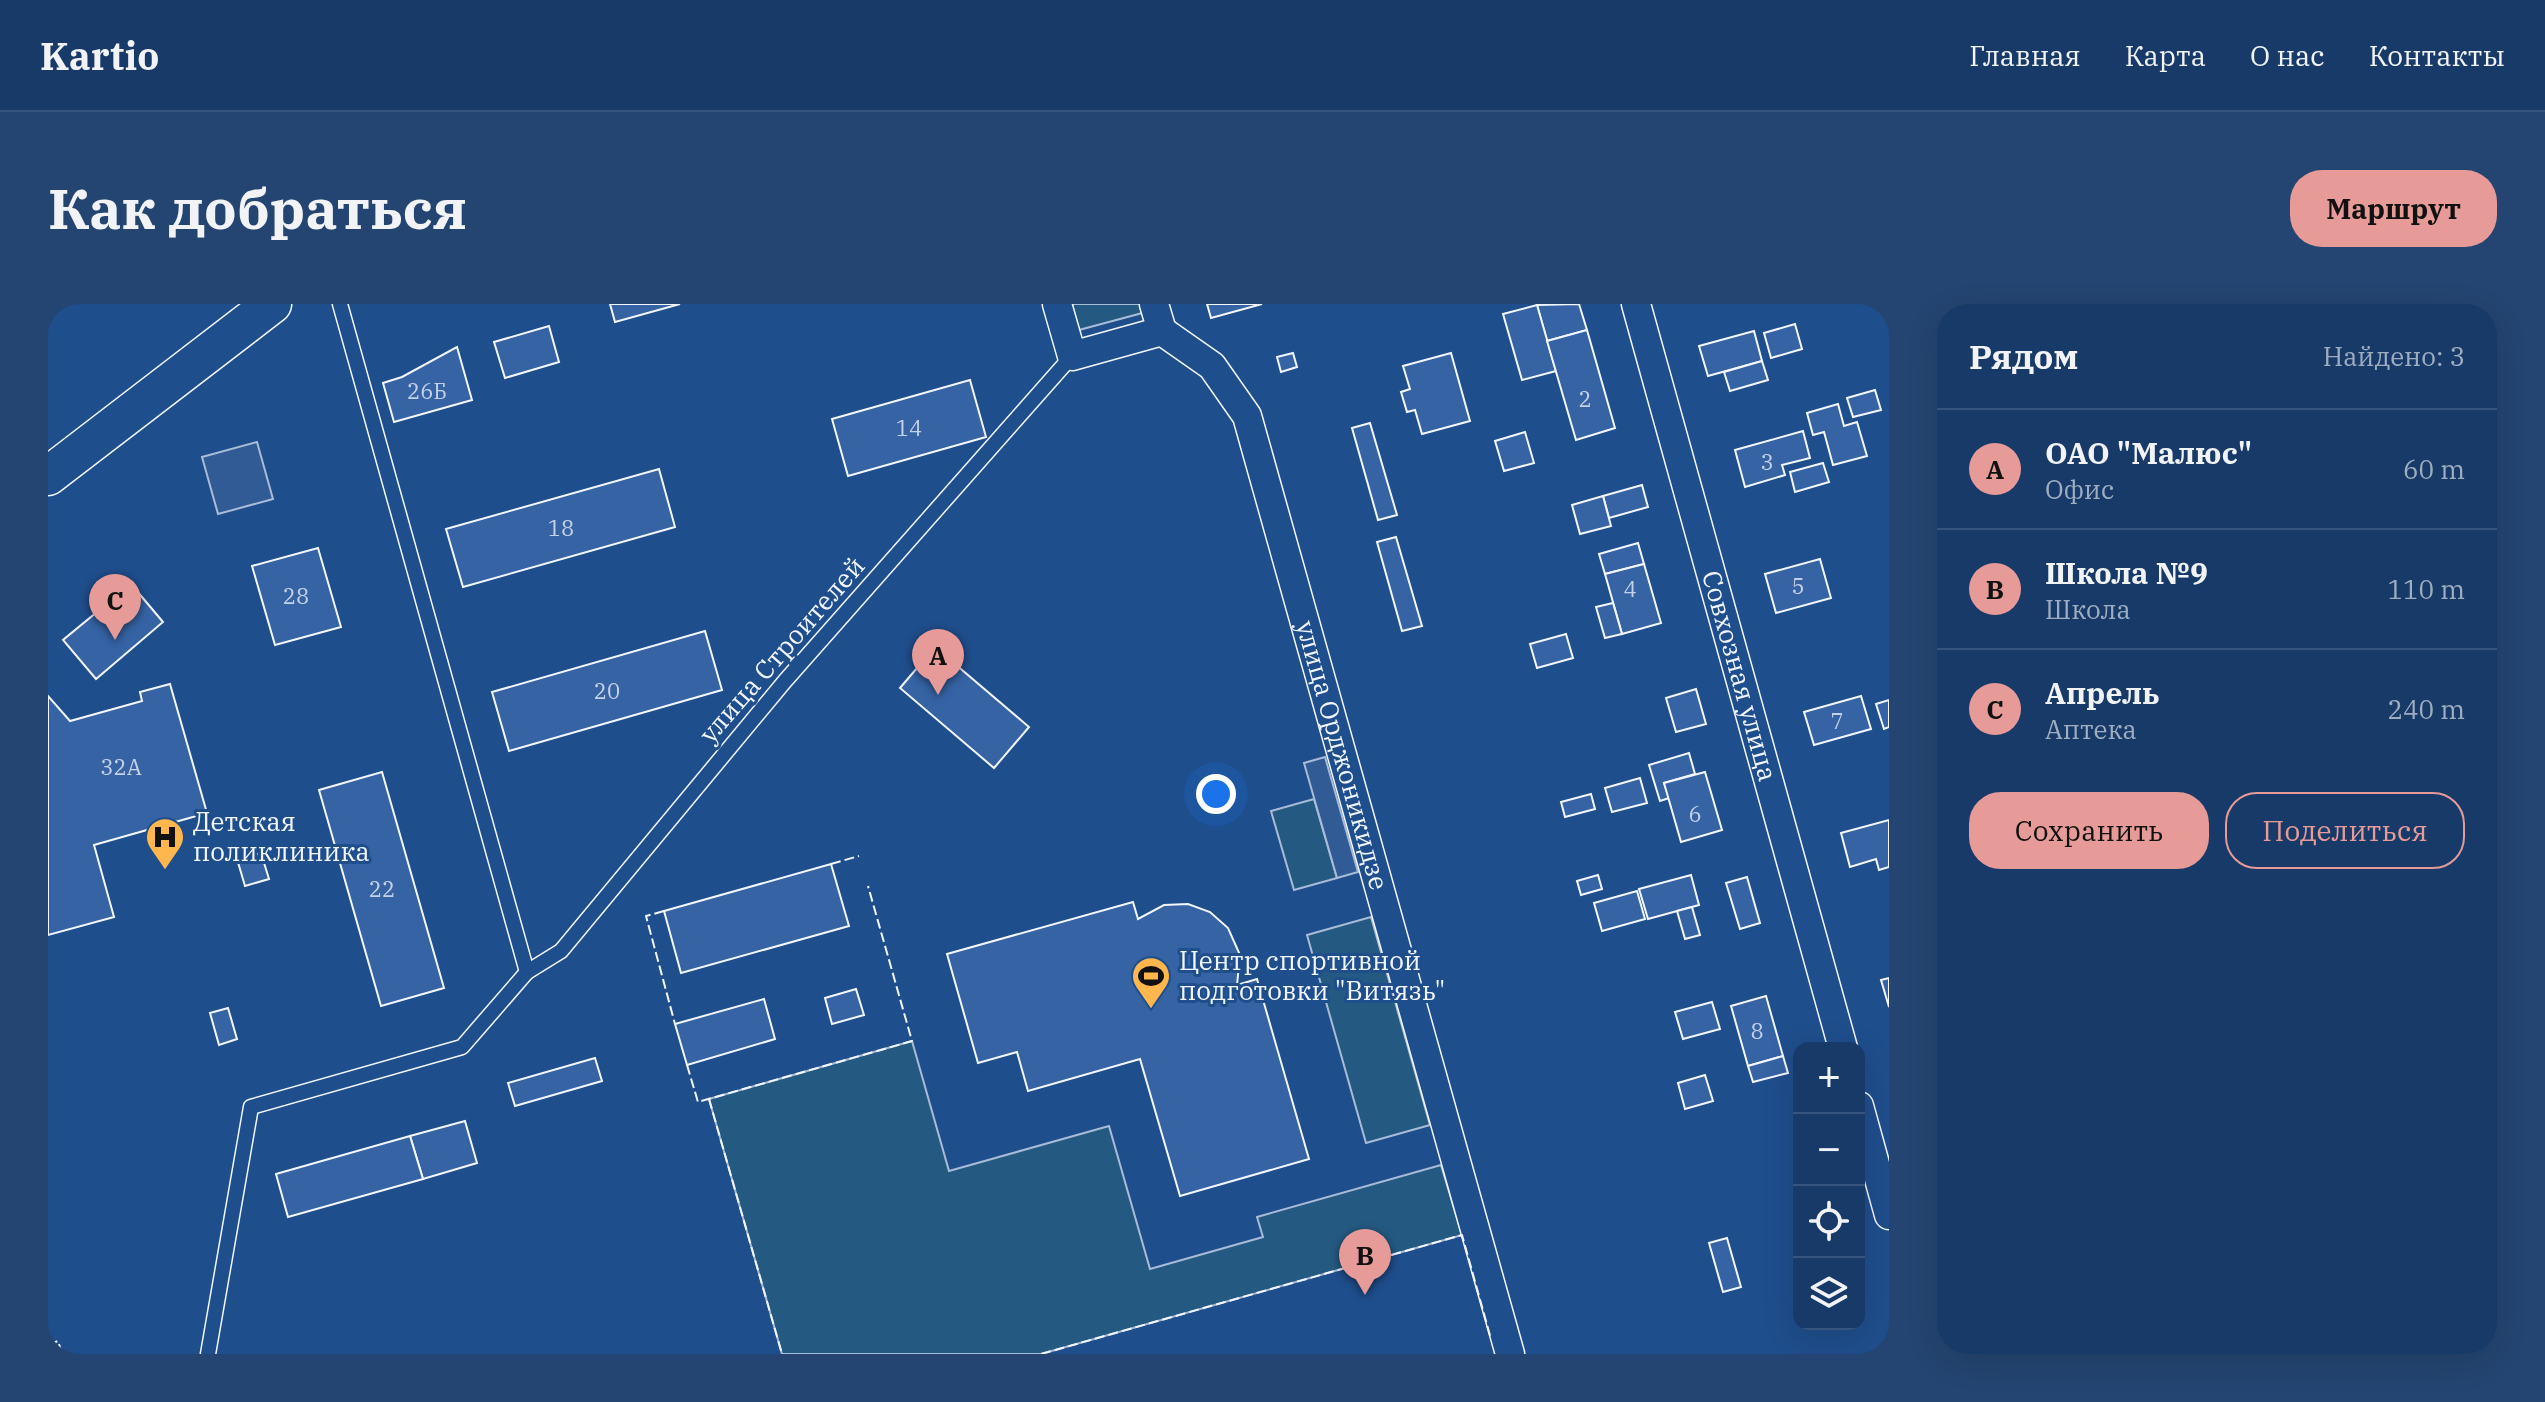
<!DOCTYPE html>
<html lang="ru">
<meta charset="utf-8">
<style>
:root{--surface:#173a69;--page:#244571;--text:#f1f3f6;--muted:#9eadc0;--line:#36547d;--accent:#e69b98}
body{margin:0;font-family:"IBM Plex Serif",serif;background:var(--page);color:var(--text)}
.controls{position:absolute;right:24px;bottom:24px;display:grid;overflow:hidden;border-radius:16px;box-shadow:0 8px 32px #0002}
.controls button{width:72px;height:72px;display:grid;place-items:center;padding:0;border:0;border-bottom:2px solid var(--line);background:var(--surface);color:var(--text);font:40px sans-serif}
.you{position:absolute;left:1168px;top:490px;width:28px;height:28px;margin:-20px;border:6px solid #fff;border-radius:50%;background:#1a73e8;box-shadow:0 0 0 12px #1a73e833}
.badge{display:grid;place-items:center;width:52px;height:52px;border-radius:50%;background:var(--accent);color:#111;font-size:26px;font-weight:700}
.pin{position:absolute;translate:-50% -66px;filter:drop-shadow(0 2px 4px #0008)}
.pin::after{content:'';position:absolute;top:42px;width:28px;height:24px;background:inherit;clip-path:polygon(0 0,100% 0,50% 100%)}
.list{margin:0;padding:0;list-style:none}
h2{display:flex;justify-content:space-between;align-items:center;height:104px;margin:0;padding:0 32px;font-size:34px}
h2 small{font-size:26px;font-weight:400;color:var(--muted)}
.list li{display:grid;grid-template-columns:52px 1fr auto;gap:24px;align-items:center;box-sizing:border-box;height:120px;padding:0 32px;border-top:2px solid var(--line)}
.list b{display:block;font-size:30px;white-space:nowrap}
.list p{margin:0;font-size:26px;white-space:nowrap;color:var(--muted)}
.list em{font-size:26px;font-style:normal;color:var(--muted)}
.actions{display:flex;gap:16px;padding:24px 32px}
.actions a{flex:1;padding:18px 0;border:2px solid var(--accent);border-radius:32px;text-align:center;font-size:28px;color:var(--accent)}
.actions .main{background:var(--accent);color:#111}
.icon{flex:none;width:44px;height:44px;fill:none;stroke:currentColor;stroke-width:2;stroke-linecap:round;stroke-linejoin:round}
.map{position:relative;flex:none;width:1841px;height:1050px;overflow:hidden;border-radius:32px}
header{display:flex;align-items:center;gap:48px;box-sizing:border-box;height:112px;padding:0 40px;background:var(--surface);border-bottom:2px solid var(--line)}
header strong{font-size:38px}
nav{display:flex;gap:44px;margin-inline-start:auto;font-size:28px}
.intro{display:flex;align-items:center;justify-content:space-between;box-sizing:border-box;height:192px;padding:0 48px}
h1{margin:0;font-size:56px}
.button{padding:20px 36px;border-radius:32px;background:var(--accent);color:#111;font-size:28px;font-weight:700}
main{display:flex;gap:48px;padding:0 48px}
aside{flex:1;background:var(--surface);border-radius:32px;box-shadow:0 8px 32px #0002}
.map>svg:first-child{display:block}
.green{fill:#245a82;stroke:#a8bbd7;stroke-width:2}
.parking{fill:#305b95;stroke:#a8bbd7;stroke-width:2}
.building{fill:#3563a3;stroke:#f2f6ff;stroke-width:2}
.lines{fill:none;stroke-linecap:round;stroke-linejoin:round}
.service-casing{stroke:#f2f6ff;stroke-width:17}
.minor-casing{stroke:#f2f6ff;stroke-width:31}
.secondary-casing{stroke:#f2f6ff;stroke-width:41}
.service{stroke:#1f4e8c;stroke-width:14}
.minor{stroke:#1f4e8c;stroke-width:28}
.secondary{stroke:#1f4e8c;stroke-width:38}
.fence{stroke:#f2f6ff;stroke-width:2;stroke-dasharray:10 4;stroke-linecap:butt}
.labels{text-anchor:middle;stroke-width:6;stroke-linejoin:round;paint-order:stroke}
.number-label{font-size:22px;fill:#c3d1e8}
.street-label{font-size:26px;fill:#f2f6ff;stroke:#1f4e8c}
.poi-label{font-size:26px;fill:#f2f6ff;stroke:#1f4e8c;text-anchor:start}
</style>
<header>
<strong>Kartio</strong>
<nav><a>Главная</a><a>Карта</a><a>О нас</a><a>Контакты</a></nav>
</header>
<div class="intro"><h1>Как добраться</h1><a class="button">Маршрут</a></div>
<main>
<div class="map">
<svg width="1841" height="1050" viewBox="0 0 1841 1050">
<rect width="100%" height="100%" fill="#1f4e8c"/>
<!-- green -->
<g class="green">
<path d="M1024 0H1095L1098 8 1031 26Z"/>
<path d="M1266 495 1289 574 1246 586 1223 507Z"/>
<path d="M1323 613 1382 821 1318 839 1259 631Z"/>
<path d="M864 737 901 867 1061 822 1102 965 1215 933 1209 913 1393 861 1414 931 993 1050H734L661 795Z"/>
</g>
<!-- parking -->
<g class="parking">
<path d="M209 138 225 195 170 210 154 153Z"/>
<path d="M1277 453 1310 568 1289 574 1256 459Z"/>
</g>
<!-- building -->
<g class="building">
<path d="M562 0H632L567 18Z"/>
<path d="M1159 0H1214L1163 14Z"/>
<path d="M1531 0 1539 26 1499 37 1489 1Z"/>
<path d="M1489 1 1508 67 1474 76 1455 10Z"/>
<path d="M1747 20 1754 45 1723 54 1716 29Z"/>
<path d="M501 22 511 58 457 74 446 38Z"/>
<path d="M1539 26 1567 124 1528 136 1499 37Z"/>
<path d="M1706 27 1714 57 1660 72 1651 42Z"/>
<path d="M409 43 424 96 346 118 335 79 354 73Z"/>
<path d="M1245 49 1249 63 1233 68 1229 53Z"/>
<path d="M1403 49 1422 117 1374 130 1367 106 1359 108 1353 88 1362 85 1355 62Z"/>
<path d="M1714 57 1720 76 1682 87 1676 68Z"/>
<path d="M922 76 938 133 800 172 784 115Z"/>
<path d="M1827 86 1833 106 1805 113 1799 94Z"/>
<path d="M1790 100 1796 122 1809 118 1819 152 1785 161 1776 128 1765 131 1759 109Z"/>
<path d="M1322 119 1349 211 1330 216 1304 124Z"/>
<path d="M1755 127 1762 154 1734 161 1737 171 1697 183 1687 146Z"/>
<path d="M1477 128 1486 159 1456 167 1447 137Z"/>
<path d="M1775 159 1781 178 1747 188 1742 168Z"/>
<path d="M611 165 627 223 415 283 398 225Z"/>
<path d="M1594 181 1600 203 1561 214 1555 192Z"/>
<path d="M1555 192 1563 222 1532 230 1524 201Z"/>
<path d="M1348 233 1374 322 1354 327 1329 238Z"/>
<path d="M1590 239 1596 260 1557 270 1551 250Z"/>
<path d="M270 244 293 323 227 341 204 262Z"/>
<path d="M1772 255 1783 294 1728 309 1717 270Z"/>
<path d="M1596 260 1613 319 1574 330 1557 270Z"/>
<path d="M83 280 115 318 48 375 15 336Z"/>
<path d="M1565 299 1574 330 1557 334 1548 303Z"/>
<path d="M657 327 674 386 461 447 444 388Z"/>
<path d="M1518 330 1525 354 1489 364 1482 340Z"/>
<path d="M887 343 981 423 946 464 852 384Z"/>
<path d="M122 380 159 509 46 541 66 613 0 631V392L22 417 94 397 92 388Z"/>
<path d="M1648 385 1658 420 1628 428 1618 394Z"/>
<path d="M1813 392 1823 425 1766 441 1756 408Z"/>
<path d="M1841 396V423L1836 425 1828 400Z"/>
<path d="M1641 449 1647 470 1616 479 1621 494 1612 497 1601 461Z"/>
<path d="M334 468 396 684 333 702 271 486Z"/>
<path d="M1657 468 1674 526 1633 538 1616 479Z"/>
<path d="M1592 474 1599 499 1564 508 1557 484Z"/>
<path d="M1543 490 1547 505 1517 513 1513 498Z"/>
<path d="M1841 516V563L1831 566 1828 555 1802 563 1793 529Z"/>
<path d="M213 549 221 575 197 582 189 555Z"/>
<path d="M783 560 801 622 633 669 616 607Z"/>
<path d="M1550 571 1554 585 1533 591 1529 577Z"/>
<path d="M1643 571 1651 601 1600 615 1591 585Z"/>
<path d="M1699 573 1712 619 1692 625 1678 579Z"/>
<path d="M1589 587 1597 615 1554 627 1546 599Z"/>
<path d="M1085 598 1090 615 1116 601 1140 600 1162 608 1180 624 1192 651 1189 681 1209 675 1261 855 1132 892 1092 755 980 787 969 748 930 759 899 650Z"/>
<path d="M1644 603 1652 631 1637 635 1629 607Z"/>
<path d="M1841 674V703L1833 676Z"/>
<path d="M808 685 816 711 784 720 777 694Z"/>
<path d="M1718 692 1735 752 1700 762 1683 702Z"/>
<path d="M716 695 727 735 639 761 627 720Z"/>
<path d="M1664 698 1672 725 1635 735 1627 708Z"/>
<path d="M180 704 189 735 171 741 162 709Z"/>
<path d="M1735 752 1740 769 1705 778 1700 762Z"/>
<path d="M547 754 554 777 467 802 460 779Z"/>
<path d="M1657 771 1665 797 1637 805 1630 779Z"/>
<path d="M417 817 429 859 375 875 362 832Z"/>
<path d="M362 832 375 875 240 913 228 870Z"/>
<path d="M1679 934 1693 983 1675 988 1661 939Z"/>
</g>
<g class="lines">
<defs>
<g id="service">
<path d="M292 0 479 668"/>
<path d="M160 1050 203 803 414 743 479 668 513 647 737 377 1024 52"/>
</g>
<g id="minor">
<path id="s1" d="M1009 0 1024 52 1114 27 1164 62 1199 112 1462 1050"/>
<path d="M1106 0 1114 27"/>
<path id="s2" d="M1588 0 1795 744"/>
<path d="M1811 802 1841 911"/>
</g>
<path id="secondary" d="M0 172 224 0"/>
</defs>
<!-- service casing -->
<use href="#service" class="service-casing"/>
<!-- minor casing -->
<use href="#minor" class="minor-casing"/>
<!-- secondary casing -->
<use href="#secondary" class="secondary-casing"/>
<!-- service -->
<use href="#service" class="service"/>
<!-- minor -->
<use href="#minor" class="minor"/>
<!-- secondary -->
<use href="#secondary" class="secondary"/>
<!-- fence -->
<g class="fence">
<path d="M783 560 811 552"/>
<path d="M616 607 598 612 627 720"/>
<path d="M639 761 650 798 864 737 820 582"/>
<path d="M661 795 734 1050"/>
<path d="M0 1041 10 1037 14 1050"/>
<path d="M993 1050 1414 931 1443 1035"/>
</g>
</g>
<!-- icons -->
<defs>
<symbol id="hospital-pin" viewBox="-11 -11 22 30"><path d="M0 17L-7.5 6A9.5 9.5 0 1 1 7.5 6Z" fill="#ffb74d" stroke="#1f4e8c"/><path d="M-5-5h3v3.5h4V-5h3V5h-3V1.5h-4V5h-3Z" fill="#111"/></symbol>
<symbol id="stadium-pin" viewBox="-11 -11 22 30"><path d="M0 17L-7.5 6A9.5 9.5 0 1 1 7.5 6Z" fill="#ffb74d" stroke="#1f4e8c"/><path d="M0-5a6.5 5 0 1 0 0 10a6.5 5 0 1 0 0-10ZM-3.5-1.8h7v3.6h-7Z" fill="#111"/></symbol>
</defs>
<g fill-rule="evenodd">
<use href="#hospital-pin" x="95" y="511" width="44" height="60"/>
<use href="#stadium-pin" x="1081" y="650" width="44" height="60"/>
</g>
<g class="labels">
<!-- number labels -->
<g class="number-label">
<text x="379" y="95">26Б</text>
<text x="1537" y="103">2</text>
<text x="861" y="132">14</text>
<text x="1719" y="166">3</text>
<text x="513" y="232">18</text>
<text x="1750" y="290">5</text>
<text x="1582" y="293">4</text>
<text x="248" y="300">28</text>
<text x="559" y="395">20</text>
<text x="1789" y="425">7</text>
<text x="73" y="471">32А</text>
<text x="1647" y="518">6</text>
<text x="334" y="593">22</text>
<text x="1709" y="735">8</text>
</g>
<!-- street labels -->
<g class="street-label">
<text transform="translate(734 346) rotate(-49)" y="9">улица Строителей</text>
<text dy="9" stroke="none"><textPath href="#s2" startOffset="386">Совхозная улица</textPath></text>
<text dy="9" stroke="none"><textPath href="#s1" startOffset="622">улица Орджоникидзе</textPath></text>
</g>
<!-- poi labels -->
<g class="poi-label">
<text x="145" y="527">Детская<tspan x="145" dy="30">поликлиника</tspan></text>
<text x="1131" y="666">Центр спортивной<tspan x="1131" dy="30">подготовки "Витязь"</tspan></text>
</g>
</g>
</svg>
<div class="controls">
<button>+</button>
<button>−</button>
<button><svg class="icon" aria-label="locate" viewBox="0 0 24 24"><circle cx="12" cy="12" r="6"/><path d="M12 2v4M12 18v4M2 12h4M18 12h4"/></svg></button>
<button><svg class="icon" aria-label="layers" viewBox="0 0 24 24"><path d="M12 4l9 5-9 5-9-5zM3 14l9 5 9-5"/></svg></button>
</div>
<div class="you"></div>
<div class="pin badge" style="left:890px;top:391px">A</div>
<div class="pin badge" style="left:1317px;top:991px">B</div>
<div class="pin badge" style="left:67px;top:336px">C</div>
</div>
<aside>
<h2>Рядом<small>Найдено: 3</small></h2>
<ul class="list">
<li><span class="badge">A</span><div><b>ОАО &quot;Малюс&quot;</b><p>Офис</p></div><em>60 m</em></li>
<li><span class="badge">B</span><div><b>Школа №9</b><p>Школа</p></div><em>110 m</em></li>
<li><span class="badge">C</span><div><b>Апрель</b><p>Аптека</p></div><em>240 m</em></li>
</ul>
<div class="actions"><a class="main">Сохранить</a><a>Поделиться</a></div>
</aside>
</main>
